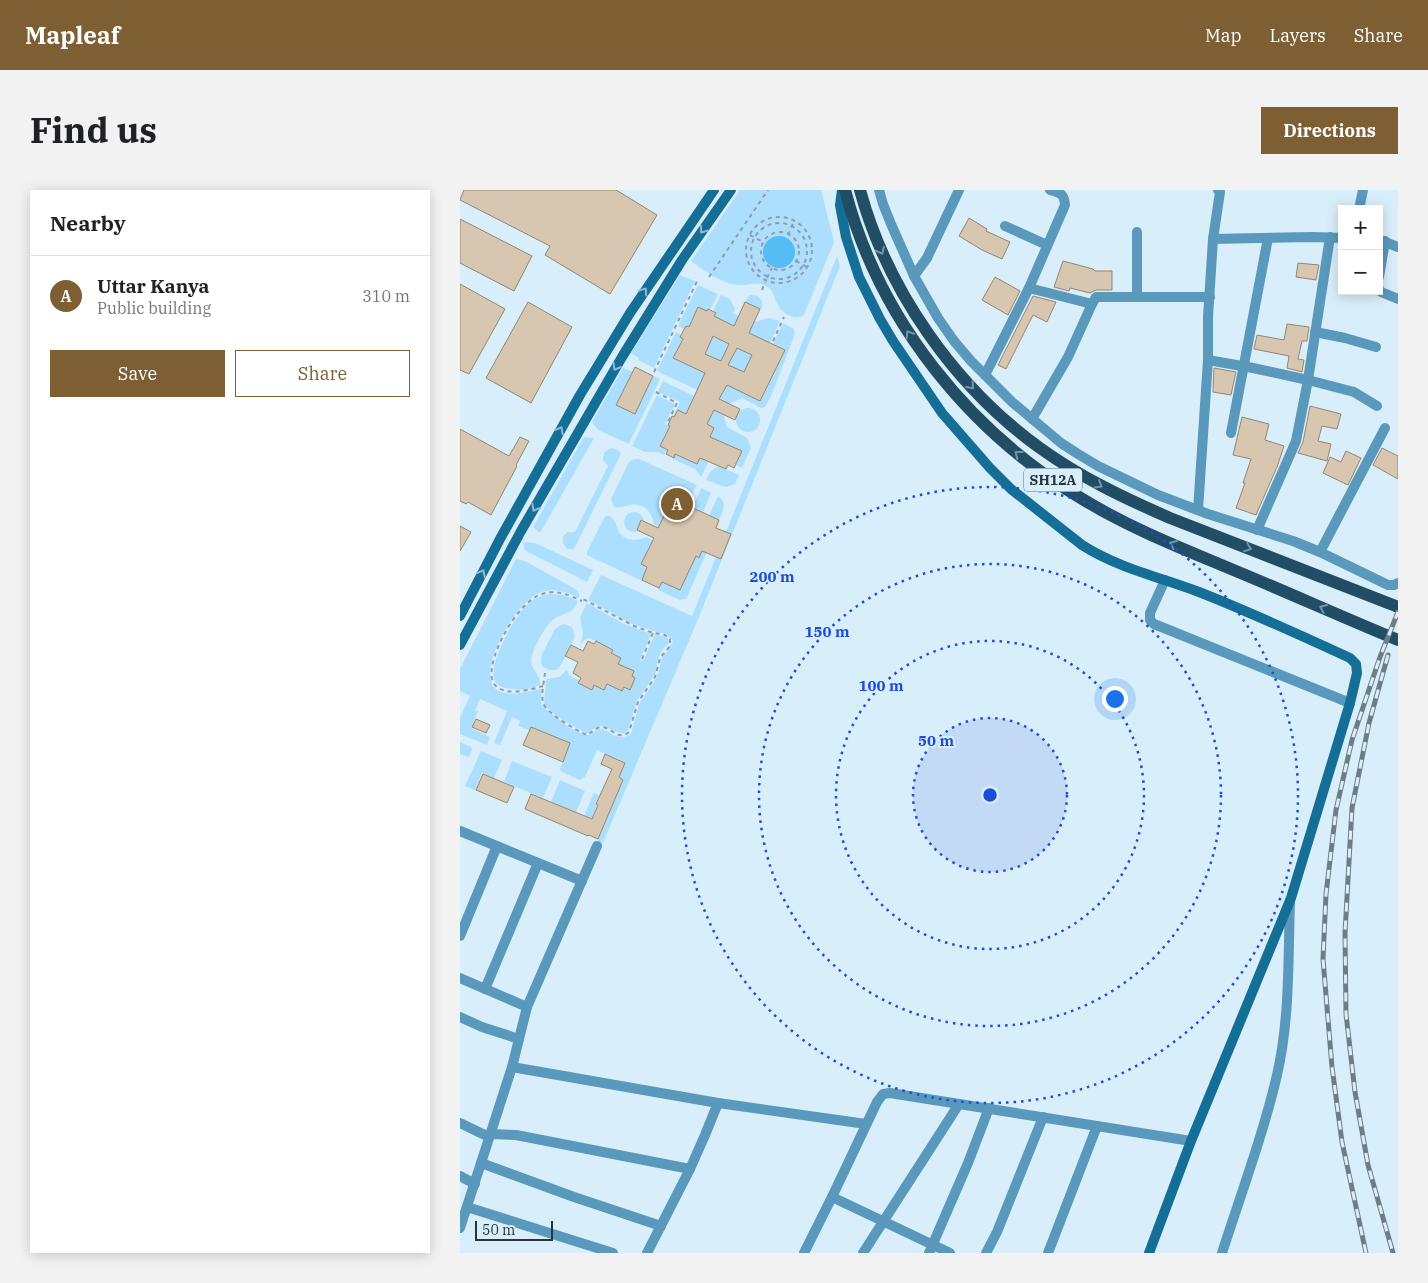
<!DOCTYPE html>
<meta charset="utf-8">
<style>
:root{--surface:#fff;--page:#f2f2f2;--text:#202124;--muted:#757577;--line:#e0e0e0;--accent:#7d5f33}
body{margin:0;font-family:"IBM Plex Serif",serif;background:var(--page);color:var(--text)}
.controls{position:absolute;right:15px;top:15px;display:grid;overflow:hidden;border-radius:0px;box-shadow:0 2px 12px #0003}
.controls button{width:45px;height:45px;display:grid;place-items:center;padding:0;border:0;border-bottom:1px solid var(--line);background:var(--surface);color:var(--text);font:25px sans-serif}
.scale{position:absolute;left:15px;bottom:12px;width:78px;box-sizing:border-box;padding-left:5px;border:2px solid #2a353b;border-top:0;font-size:14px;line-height:18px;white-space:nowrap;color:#2a353b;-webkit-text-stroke:4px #d9eefb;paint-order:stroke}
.you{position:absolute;left:654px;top:508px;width:18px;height:18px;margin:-12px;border:4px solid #fff;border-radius:50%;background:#1a73e8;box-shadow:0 0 0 8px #1a73e833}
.badge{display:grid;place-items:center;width:32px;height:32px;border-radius:50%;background:var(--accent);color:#fff;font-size:16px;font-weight:700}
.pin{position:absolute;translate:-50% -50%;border:2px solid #fff;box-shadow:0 1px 5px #0006}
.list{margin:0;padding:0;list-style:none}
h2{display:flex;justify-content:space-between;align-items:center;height:65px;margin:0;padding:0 20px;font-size:21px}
h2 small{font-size:16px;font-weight:400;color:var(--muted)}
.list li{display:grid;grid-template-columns:32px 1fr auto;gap:15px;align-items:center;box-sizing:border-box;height:80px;padding:0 20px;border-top:1px solid var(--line)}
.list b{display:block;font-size:19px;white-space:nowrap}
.list p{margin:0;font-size:16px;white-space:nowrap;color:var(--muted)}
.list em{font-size:16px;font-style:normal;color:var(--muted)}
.actions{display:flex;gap:10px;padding:15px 20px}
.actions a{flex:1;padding:11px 0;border:1px solid var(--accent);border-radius:0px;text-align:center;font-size:18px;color:var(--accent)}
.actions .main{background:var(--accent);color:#fff}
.map{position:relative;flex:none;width:938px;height:1063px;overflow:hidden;border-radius:0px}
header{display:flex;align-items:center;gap:30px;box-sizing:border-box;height:70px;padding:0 25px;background:var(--accent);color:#fff}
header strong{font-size:24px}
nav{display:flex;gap:28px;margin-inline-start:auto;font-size:18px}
.intro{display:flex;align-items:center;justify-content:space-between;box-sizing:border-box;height:120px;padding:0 30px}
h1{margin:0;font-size:35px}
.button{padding:12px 22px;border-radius:0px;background:var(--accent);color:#fff;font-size:18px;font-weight:700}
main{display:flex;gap:30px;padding:0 30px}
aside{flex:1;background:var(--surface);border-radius:0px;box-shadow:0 2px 12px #0003}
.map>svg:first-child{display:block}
.green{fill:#acdffe}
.water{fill:#55bdf4}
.building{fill:#d7c6b0;stroke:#958570;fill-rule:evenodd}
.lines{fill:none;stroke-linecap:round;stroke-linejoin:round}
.path{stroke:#8e9ea8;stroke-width:2;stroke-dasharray:4 4;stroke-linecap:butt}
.street{stroke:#5a98bc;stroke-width:10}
.secondary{stroke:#156e96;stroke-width:10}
.primary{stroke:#214d65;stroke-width:12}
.rail-casing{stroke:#6e7d85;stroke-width:5}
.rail{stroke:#d9eefb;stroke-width:3;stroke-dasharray:9;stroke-linecap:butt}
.oneway{stroke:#8bbbd3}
.oneway2{stroke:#7495a8}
.ring{fill:none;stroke:#1d4ed8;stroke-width:2.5;stroke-dasharray:2.5 5}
.labels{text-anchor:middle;stroke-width:4;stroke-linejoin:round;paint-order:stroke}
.shield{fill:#d9eefb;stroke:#5e6c75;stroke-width:1}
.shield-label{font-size:14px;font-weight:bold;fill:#2a353b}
.centre{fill:#1d4ed8;stroke:#d9eefb;stroke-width:2.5}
.ring-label{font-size:15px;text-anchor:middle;font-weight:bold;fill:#1d4ed8;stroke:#d9eefb;stroke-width:4;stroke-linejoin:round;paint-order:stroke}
</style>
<header>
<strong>Mapleaf</strong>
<nav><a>Map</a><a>Layers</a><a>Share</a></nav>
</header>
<div class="intro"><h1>Find us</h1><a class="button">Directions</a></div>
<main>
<aside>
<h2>Nearby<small></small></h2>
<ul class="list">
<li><span class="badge">A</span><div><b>Uttar Kanya</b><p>Public building</p></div><em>310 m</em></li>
</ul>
<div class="actions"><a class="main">Save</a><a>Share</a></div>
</aside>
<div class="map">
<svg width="938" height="1063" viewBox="0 0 938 1063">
<rect width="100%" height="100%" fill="#d9eefb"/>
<!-- green -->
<g class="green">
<path d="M280 0H361L374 52 344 125C336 131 322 124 318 115 313 108 315 100 306 96 297 91 286 96 276 95 262 93 242 80 231 71Z"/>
<path d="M377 66 380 76 236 434 142 655 137 653 144 634 124 626 134 603 139 605 135 614 137 615 133 625 146 630 163 590 159 587 165 572 137 560 125 587 120 590 102 582 100 579 110 553 71 537 69 540 58 536 60 531 52 527 40 555 34 553 47 521 20 509 15 520 18 521 11 538 30 547 27 555 0 544V528L10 506 0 501V479L56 369 65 371 117 400 119 404V408C106 402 93 397 79 403 57 411 13 483 37 500 50 508 68 501 82 499L81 512 83 517 110 538 124 545H131C145 527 152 556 171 544L179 514 197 487 202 467 209 459 213 451 206 444 194 441 172 434 128 410 141 385 232 426 256 367 271 344 266 342Z"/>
<path d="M220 85 235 91 194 178 178 170 179 168 171 163Z"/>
<path d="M238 95 258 104 250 120 248 119 247 121 238 117 229 137 226 136 224 139 218 136Z"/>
<path d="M261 105 270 109 275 119 273 123 279 126 274 136 254 126 256 123 253 121Z"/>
<path d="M291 105 298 106 302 111V118L296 123 284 113 288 107Z"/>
<path d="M308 128 320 131 310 153 287 142 291 133Z"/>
<path d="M323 133 334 139 335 144 311 206 305 217 301 218 282 208 269 214 259 209 262 203 263 191 276 199 300 211 325 160 313 154Z"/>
<path d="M216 142 221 145 220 147 223 149 213 168 251 185 237 200 197 181Z"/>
<path d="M253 146 269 154 261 171 245 164Z"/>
<path d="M277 158 292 165 284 182 268 175Z"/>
<path d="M163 178 173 182 156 214 174 224 193 186 200 189 169 254 138 240 132 232Z"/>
<path d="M203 191 234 206 231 213 237 216 232 226 218 220 214 227H213L220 212 198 202Z"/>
<path d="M197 205 215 214 205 234 210 236 200 256 207 260 204 265 198 262H185L172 256Z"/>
<path d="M255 218 265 222 264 227 267 237 287 248 291 258 282 278 276 275 282 261 258 251 241 287 235 279 213 269 215 264 237 274 254 238 242 232Z"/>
<circle cx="288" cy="230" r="12"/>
<path d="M124 247 134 248 80 343 73 337Z"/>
<path d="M152 258 159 261 161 264 114 359H107L103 353V346L108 342H115L148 276 143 270 144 263 149 259Z"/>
<path d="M174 269H179L237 295 227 315 217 317 210 314 199 337 194 334C192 322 183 312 170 315 164 316 161 319 154 317L151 309 169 272Z"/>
<path d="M258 276 279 285 275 294 265 297 246 290 250 282Z"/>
<path d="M241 298 251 303 243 322 233 317Z"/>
<path d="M258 306C268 313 263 321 259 330L249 326Z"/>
<circle cx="174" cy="332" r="10"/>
<path d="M146 326H150C157 332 155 333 158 340 163 351 176 352 186 347L193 350 182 374 187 377 182 391 127 365V362L144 328Z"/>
<path d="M66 352 75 353 133 380 127 392 70 363 65 360 63 353Z"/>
<path d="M246 353 250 355 226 409 220 410 198 400 202 392 220 400 236 366 239 368Z"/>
<path d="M89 404 104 405 118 411C111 426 106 421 94 429 86 434 74 457 72 466 68 479 81 483 80 495 72 499 63 501 54 499 48 499 40 498 36 493 24 479 56 424 68 414 74 408 81 406 89 404Z"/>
<path d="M127 413 162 433 191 444 180 470 183 471 195 444 206 447 209 450 208 454 203 459 198 469 195 484 177 511 168 540 165 543C148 544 144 527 129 543H126C112 535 93 527 84 513L86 489 99 487 107 480 109 485 120 491 119 494 132 500 134 495 144 500 147 494 162 501 164 497 170 500 175 488 172 486 174 481 158 474 161 468 151 463 153 459 129 448 124 450 120 456 123 444 120 427Z"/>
<path d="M103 434 112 437 115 447 101 475 96 480H89L82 476 81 472 82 464 95 439Z"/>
<path d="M0 552 11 557 12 560 9 567 0 564Z"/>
<path d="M21 561 42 570 34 588 22 583 15 600 5 596Z"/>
<path d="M52 571 92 587 83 608 44 592Z"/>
<path d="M100 590 125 601 116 622 91 612Z"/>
</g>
<!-- water -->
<circle class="water" cx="319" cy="62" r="16"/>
<!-- building -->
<g class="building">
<path d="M4 0H156L197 25 150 104 85 65 90 56 0 10Z"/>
<path d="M509 28 527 39 526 41 550 52 542 69 522 60 499 46Z"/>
<path d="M0 29 72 66 54 101 0 73Z"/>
<path d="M603 71 633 79 635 81H652V100H636L630 103 610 98 609 101 594 97Z"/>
<path d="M838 73 859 75 856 90 836 87Z"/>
<path d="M535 87 560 101 548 125 522 110Z"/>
<path d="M0 94 45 119 9 184 0 180Z"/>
<path d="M573 106 596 112 587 132 573 125 546 179 538 175Z"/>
<path d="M68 112 112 137 71 213 26 188Z"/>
<path d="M285 112 300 119 289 143 325 160 300 211 267 195 259 209 280 219 275 230 254 220 247 234 254 238 250 247 282 261 274 278 268 275 266 279 240 268 237 274 215 264 214 268 206 264 208 260 200 256 210 236 208 235 212 226 214 227 218 220 226 224 245 183 213 168 223 149 220 147 226 136 229 137 238 117 247 121 248 119 256 123 254 126 274 136ZM253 146 269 154 261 171 245 164ZM277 158 292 165 284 182 268 175Z"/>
<path d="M827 134 849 137 847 151H842L838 169 844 170 842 182 827 178 829 166 794 159 797 145 824 150Z"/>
<path d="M175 177 193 186 175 224 156 215Z"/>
<path d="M754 178 776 182 771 205 753 202Z"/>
<path d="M850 216 881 224 877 239 862 236 858 251 871 254 867 271 838 263 843 252Z"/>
<path d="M782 227 809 234 805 250 824 256 817 277 796 325 776 318 785 293H783L791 269 773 265Z"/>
<path d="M0 239 49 266 60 247 69 251 56 275 57 276 31 325 8 312 6 314 0 311Z"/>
<path d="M922 258 938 266V289L913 275Z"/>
<path d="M886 261 901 268 888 295 863 283 870 267 881 272Z"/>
<path d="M220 312 259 330 256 338 271 344 261 369 242 361 239 368 236 366 220 400 202 392 199 398 182 390 187 377 181 374 194 348 177 340 181 330 198 338 210 314 217 317Z"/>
<path d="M0 336 11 342 0 361Z"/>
<path d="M128 451 134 454 136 451 153 460 151 463 161 468 158 474 174 481 172 486 175 488 170 500 164 497 162 501 147 494 144 500 134 495 132 500 118 493 121 488 113 483 118 472 105 466 111 455 123 461Z"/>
<path d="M16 529 30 535 26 543 12 537Z"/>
<path d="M71 537 110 553 103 572 63 555Z"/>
<path d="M145 564 165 573 159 587 163 590 138 649 129 645 128 646 65 619 71 604 132 629 138 615 136 614 152 579 141 574Z"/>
<path d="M23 584 54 597 47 613 16 600Z"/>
</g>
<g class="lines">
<!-- path -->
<g class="path">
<circle cx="319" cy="60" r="33"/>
<circle cx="319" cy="61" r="28"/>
<circle cx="320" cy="61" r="19"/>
<path d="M290 45 303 52"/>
<path d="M328 45 334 31"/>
<path d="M336 71 347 77"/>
<path d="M249 87 308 0"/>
<path d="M307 88 312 78"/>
<path d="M302 100 305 92"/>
<path d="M313 151 324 127"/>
<path d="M194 182 238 89"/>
<path d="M196 202 217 213 207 234"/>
<path d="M182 469 193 443"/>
<path d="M85 483C84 492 81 503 83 512 84 522 117 541 127 545 132 543 135 537 142 537 152 538 158 551 169 542L178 512 195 487 200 468 210 456V449L208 447 203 444 193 443 174 436 123 409"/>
<path d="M83 496C70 500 37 509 32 489 27 466 59 410 82 404 96 399 109 405 122 411"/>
</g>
<!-- street -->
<g class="street">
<path d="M419 0 423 14 431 34 454 86 478 128 494 151 511 171 552 212 601 253 618 264 638 276 698 305 748 324 833 351 860 362 928 395H934L938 393"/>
<path d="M899 19 903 0"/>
<path d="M545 36 587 55"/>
<path d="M753 49 853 47 882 48"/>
<path d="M920 50 938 57"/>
<path d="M454 86 467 68 499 0"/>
<path d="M919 87 925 51"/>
<path d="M569 98 632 114 636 107H750"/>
<path d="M919 99 921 102 938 109"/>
<path d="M677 107V42"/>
<path d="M855 142 885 148 916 157"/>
<path d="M748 170 793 178 848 190 894 202 917 216"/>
<path d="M525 185 569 98 605 15C604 3 600 3 590 0"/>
<path d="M572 229 608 167 632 114"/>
<path d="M771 243 808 48"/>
<path d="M738 320 748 170V127L753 49 760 2 758 0"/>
<path d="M797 340 836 251 848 190 870 47"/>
<path d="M860 362 925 238"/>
<path d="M705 390 690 423V430L694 434 890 513"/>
<path d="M0 641 122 691"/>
<path d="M0 746 37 656"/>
<path d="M0 788 67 817"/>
<path d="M25 799 78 673"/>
<path d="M0 827 22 837 59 849"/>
<path d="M52 877 258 913 406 934"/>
<path d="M0 933 29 947"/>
<path d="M30 944 56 945 230 979"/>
<path d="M21 973 114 1007 201 1036"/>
<path d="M0 986 15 994"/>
<path d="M372 1007 490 1063"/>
<path d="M7 1017 153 1063"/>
<path d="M0 1038 52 877 67 817 137 656"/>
<path d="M187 1063 230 979 245 945 258 913"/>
<path d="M344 1063 372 1007 417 912 423 904 430 903 731 951"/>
<path d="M403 1063 499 914"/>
<path d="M469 1063 508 973 529 918"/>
<path d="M526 1063 537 1042 583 927"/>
<path d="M588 1063 637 936"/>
<path d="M762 1063C781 1004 803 945 817 885 830 829 828 769 830 711"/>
</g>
<!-- secondary -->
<g class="secondary">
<path d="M382 0 380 15 386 47 399 87 420 129 433 151 482 223 530 278 551 299 622 355C658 378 699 387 739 402 790 422 840 445 890 468L896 474 897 483 890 513 831 708 731 951 689 1063"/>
<path d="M0 426 40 349 120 205 170 123 254 0"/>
<path d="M0 455 61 341 162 167 222 70 271 0"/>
</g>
<!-- primary -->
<g class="primary">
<path d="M385 0C419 130 509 242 624 310 670 338 721 358 771 379 827 402 882 427 938 450"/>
<path d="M400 0C427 100 495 197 580 258 620 287 664 308 710 328L938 417"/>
</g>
<defs>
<g id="rail">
<path d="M928 465 909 533 892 618 885 743 886 824 895 902 908 975 933 1063"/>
<path d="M906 1063 882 952 872 877 863 769 866 704 876 620 892 550 920 467 938 422"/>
</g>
</defs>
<!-- rail casing -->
<use href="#rail" class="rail-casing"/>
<!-- rail -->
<use href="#rail" class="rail"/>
</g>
<!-- one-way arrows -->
<defs><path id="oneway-chevron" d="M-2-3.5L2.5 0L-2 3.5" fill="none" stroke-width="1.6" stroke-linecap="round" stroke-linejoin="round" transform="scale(1.25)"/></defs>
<g class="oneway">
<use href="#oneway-chevron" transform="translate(243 40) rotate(125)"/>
<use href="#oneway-chevron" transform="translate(184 101) rotate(-56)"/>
<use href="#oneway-chevron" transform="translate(156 177) rotate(120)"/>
<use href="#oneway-chevron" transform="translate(100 240) rotate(-61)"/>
<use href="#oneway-chevron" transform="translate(75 318) rotate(120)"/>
<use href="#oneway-chevron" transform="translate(22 383) rotate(-62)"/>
</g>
<g class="oneway2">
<use href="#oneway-chevron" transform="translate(421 61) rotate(65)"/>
<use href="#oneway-chevron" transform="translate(449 144) rotate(-122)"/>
<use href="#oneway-chevron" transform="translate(511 196) rotate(48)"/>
<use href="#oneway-chevron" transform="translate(558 264) rotate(-143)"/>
<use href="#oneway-chevron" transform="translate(639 295) rotate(30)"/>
<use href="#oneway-chevron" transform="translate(713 354) rotate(-156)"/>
<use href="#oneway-chevron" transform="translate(788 358) rotate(21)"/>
<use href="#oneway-chevron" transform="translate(863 418) rotate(-157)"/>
</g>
<!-- distance rings -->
<circle cx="530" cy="605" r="77" fill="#1d4ed8" fill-opacity=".12"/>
<g class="ring">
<circle cx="530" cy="605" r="77"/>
<circle cx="530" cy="605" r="154"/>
<circle cx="530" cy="605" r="231"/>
<circle cx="530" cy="605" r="308"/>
</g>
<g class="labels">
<!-- shield labels -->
<rect class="shield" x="564" y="278.5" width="58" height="23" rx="4"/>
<g class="shield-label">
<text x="593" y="295">SH12A</text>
</g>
</g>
<circle cx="530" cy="605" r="8" class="centre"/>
<g class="ring-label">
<text x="312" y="392">200 m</text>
<text x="367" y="447">150 m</text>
<text x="421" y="501">100 m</text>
<text x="476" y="556">50 m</text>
</g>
</svg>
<div class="controls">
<button>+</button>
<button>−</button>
</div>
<div class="scale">50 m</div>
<div class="you"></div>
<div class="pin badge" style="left:217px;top:314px">A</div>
</div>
</main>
